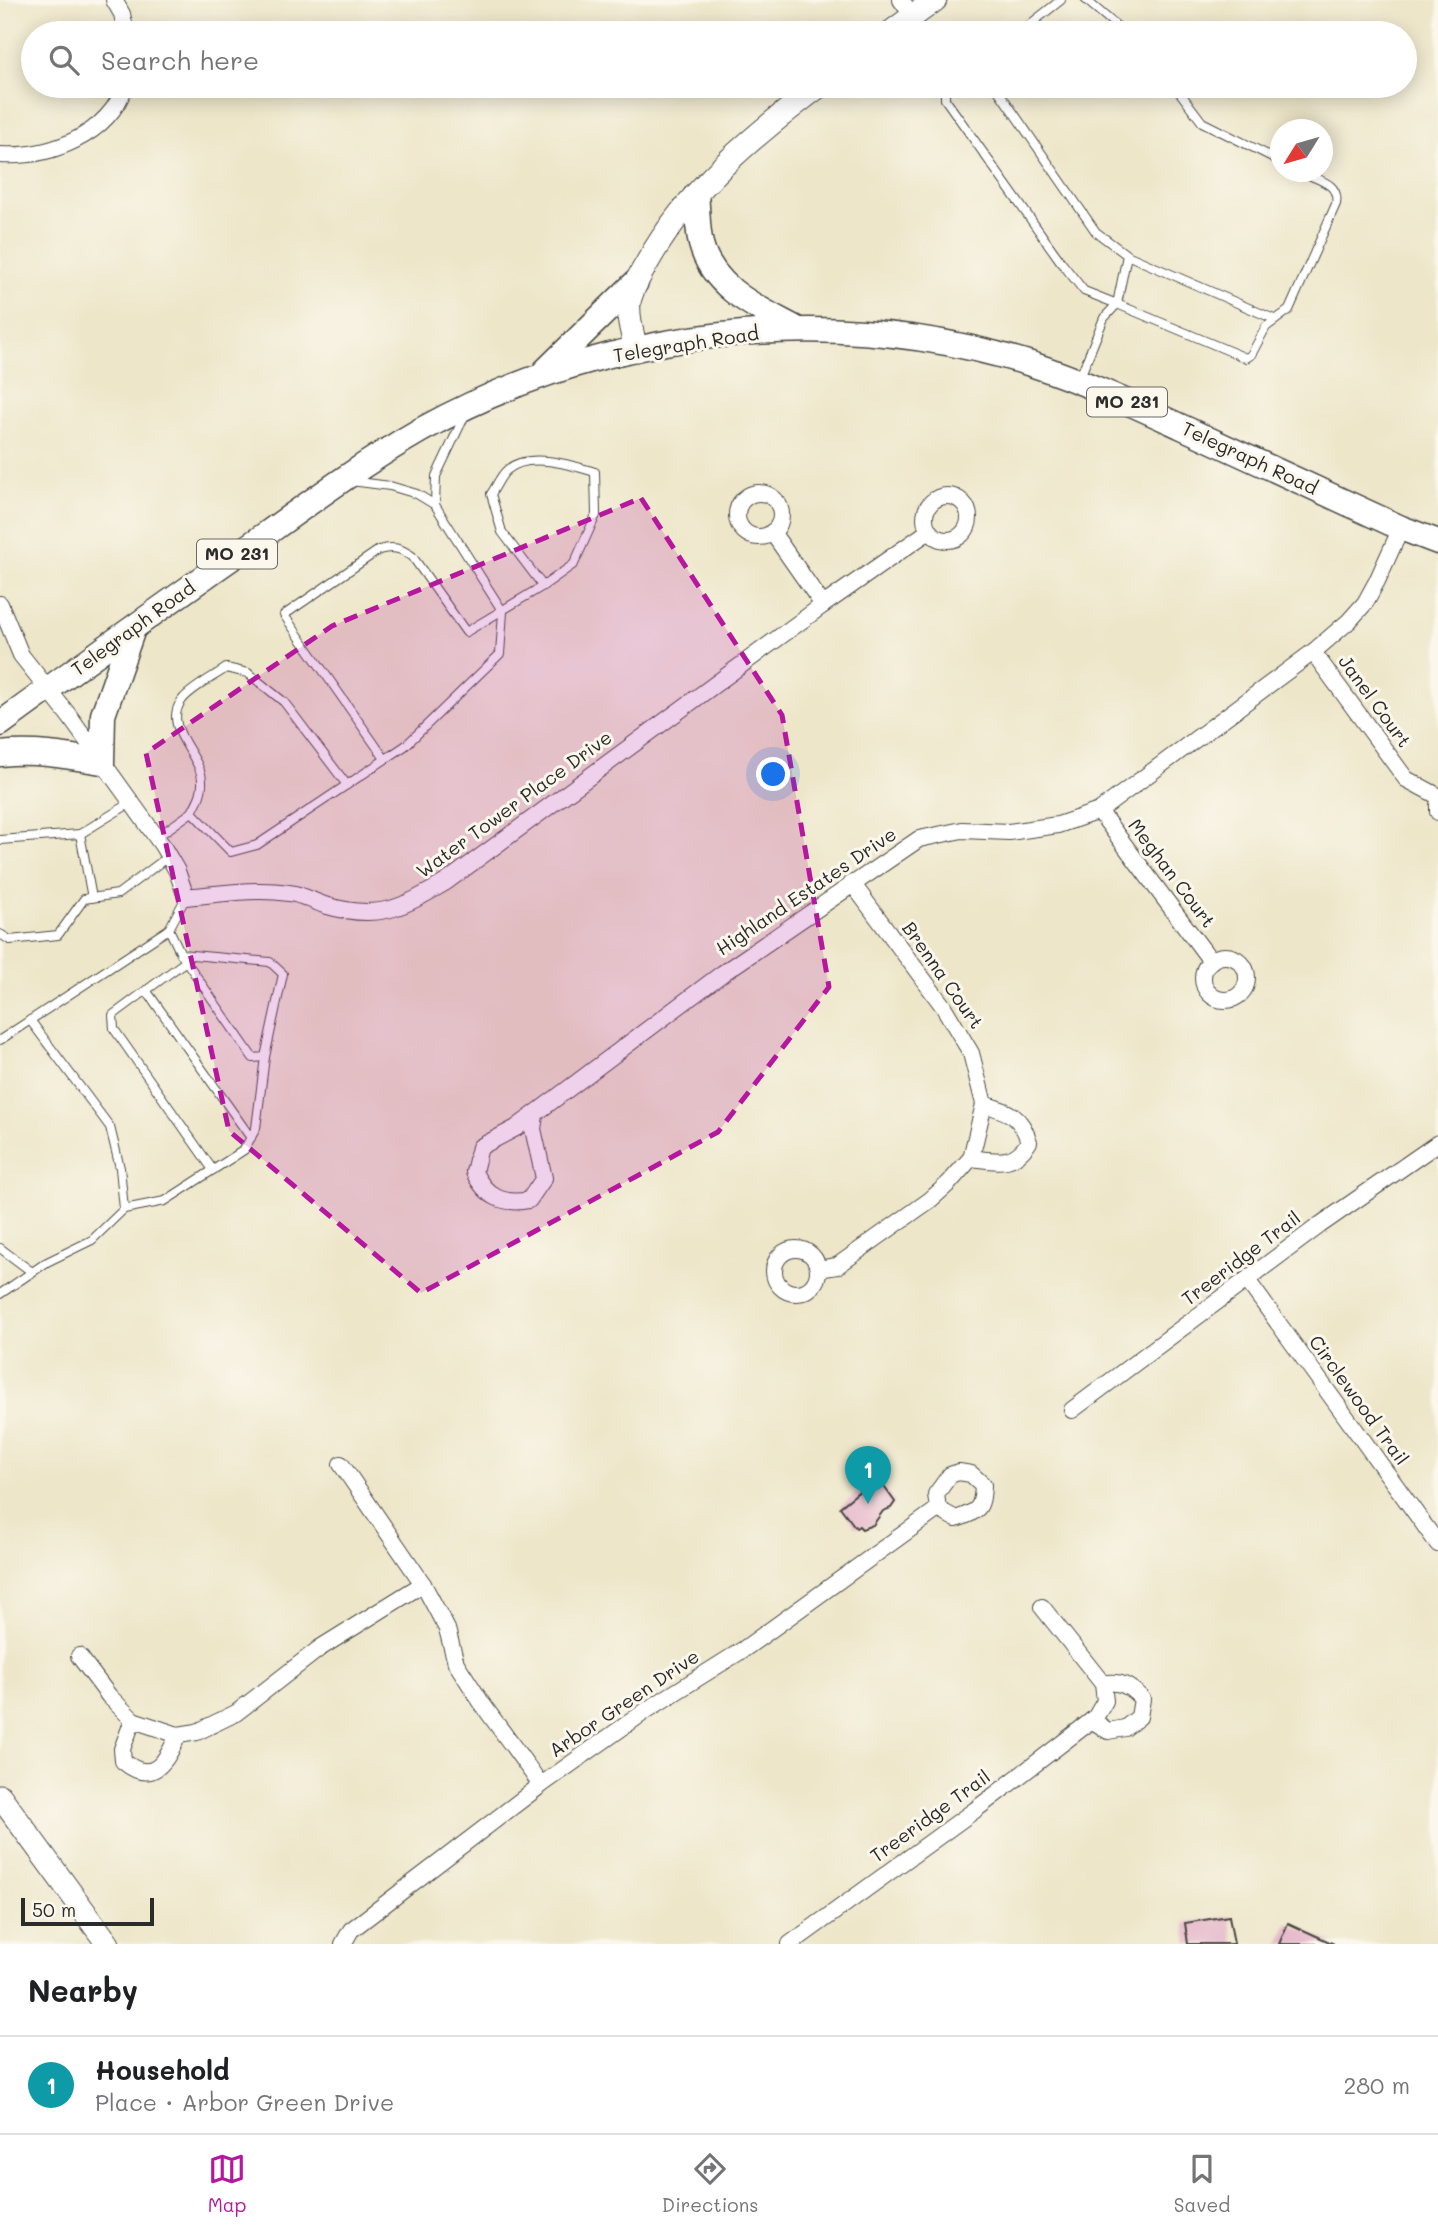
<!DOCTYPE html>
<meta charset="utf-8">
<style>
:root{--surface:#fff;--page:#f6f6f6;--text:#202124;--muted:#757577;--line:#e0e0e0;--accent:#b5179e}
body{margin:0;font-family:Mali,sans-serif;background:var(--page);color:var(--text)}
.compass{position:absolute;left:1270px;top:119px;width:63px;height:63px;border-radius:50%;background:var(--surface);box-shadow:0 4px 18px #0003;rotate:233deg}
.scale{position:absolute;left:21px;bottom:18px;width:133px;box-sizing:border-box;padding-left:7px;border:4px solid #2b2b2b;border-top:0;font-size:19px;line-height:24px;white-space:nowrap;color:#2b2b2b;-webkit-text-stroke:5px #fbf7ec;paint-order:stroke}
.you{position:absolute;left:774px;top:775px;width:24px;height:24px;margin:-18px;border:5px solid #fff;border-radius:50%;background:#1a73e8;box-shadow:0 0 0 10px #1a73e833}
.badge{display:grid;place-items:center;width:46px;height:46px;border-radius:50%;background:var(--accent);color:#fff;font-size:23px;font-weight:700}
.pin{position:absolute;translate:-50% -58px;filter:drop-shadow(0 2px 4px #0008)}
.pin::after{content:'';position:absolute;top:37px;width:24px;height:21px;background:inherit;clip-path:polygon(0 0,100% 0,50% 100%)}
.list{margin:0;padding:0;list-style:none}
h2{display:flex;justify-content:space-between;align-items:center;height:91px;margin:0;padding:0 28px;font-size:30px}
h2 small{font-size:23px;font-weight:400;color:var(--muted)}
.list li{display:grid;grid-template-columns:46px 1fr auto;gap:21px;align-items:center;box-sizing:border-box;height:98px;padding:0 28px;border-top:2px solid var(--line)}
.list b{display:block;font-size:26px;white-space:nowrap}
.list p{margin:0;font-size:23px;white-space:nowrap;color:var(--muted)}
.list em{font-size:23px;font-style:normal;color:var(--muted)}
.icon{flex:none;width:38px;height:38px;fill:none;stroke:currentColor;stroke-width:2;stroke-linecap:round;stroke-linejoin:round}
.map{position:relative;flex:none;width:1438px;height:1944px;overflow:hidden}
.search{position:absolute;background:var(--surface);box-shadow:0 4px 18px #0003;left:21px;right:21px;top:21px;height:77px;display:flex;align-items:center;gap:18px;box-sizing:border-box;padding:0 24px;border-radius:38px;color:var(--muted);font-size:26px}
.sheet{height:189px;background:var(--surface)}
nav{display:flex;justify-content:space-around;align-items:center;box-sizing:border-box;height:98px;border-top:2px solid var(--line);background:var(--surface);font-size:19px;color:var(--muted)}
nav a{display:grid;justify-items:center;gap:4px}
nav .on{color:var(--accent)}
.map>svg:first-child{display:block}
.building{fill:#e4b2c8}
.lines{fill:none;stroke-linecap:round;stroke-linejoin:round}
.lane-casing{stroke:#484743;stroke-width:10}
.street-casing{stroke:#484743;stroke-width:18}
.secondary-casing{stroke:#484743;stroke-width:25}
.primary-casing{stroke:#484743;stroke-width:27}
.lane{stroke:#fff;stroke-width:8}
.street{stroke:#fff;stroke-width:16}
.secondary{stroke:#fff;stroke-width:23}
.primary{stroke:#fff;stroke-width:24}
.marked{fill:#b5179e;fill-opacity:0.2;stroke:#b5179e;stroke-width:5;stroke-dasharray:14 9;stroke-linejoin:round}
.labels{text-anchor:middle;stroke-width:6;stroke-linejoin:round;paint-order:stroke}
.shield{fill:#fbf7ec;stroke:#696865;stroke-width:2}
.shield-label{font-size:18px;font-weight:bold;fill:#2b2b2b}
.street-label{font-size:19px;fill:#2b2b2b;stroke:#fbf7ec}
</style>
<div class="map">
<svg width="1438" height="1944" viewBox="0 0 1438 1944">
<rect width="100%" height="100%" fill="#fbf7ec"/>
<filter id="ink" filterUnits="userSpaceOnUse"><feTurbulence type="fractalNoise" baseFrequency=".0143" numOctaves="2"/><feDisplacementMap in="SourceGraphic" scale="14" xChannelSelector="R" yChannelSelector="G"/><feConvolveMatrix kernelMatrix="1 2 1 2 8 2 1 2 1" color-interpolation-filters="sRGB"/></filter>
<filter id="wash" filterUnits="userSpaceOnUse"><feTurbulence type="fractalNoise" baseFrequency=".00686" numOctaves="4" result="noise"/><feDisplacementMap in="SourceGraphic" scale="28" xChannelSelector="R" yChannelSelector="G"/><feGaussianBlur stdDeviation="1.57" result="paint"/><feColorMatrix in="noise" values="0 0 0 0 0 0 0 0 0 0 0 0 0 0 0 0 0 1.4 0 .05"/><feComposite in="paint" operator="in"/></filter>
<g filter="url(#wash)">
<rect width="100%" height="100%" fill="#ede6c9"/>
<g id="blocks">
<!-- building -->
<g class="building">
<path d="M877 1477 895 1502 891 1508 883 1511 873 1525 862 1529 859 1526 856 1528 840 1507Z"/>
<path d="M1229 1916 1234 1944H1188L1185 1923Z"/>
<path d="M1288 1923 1334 1944H1279Z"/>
</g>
</g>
</g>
<g filter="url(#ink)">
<use href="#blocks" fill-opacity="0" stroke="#484743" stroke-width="2"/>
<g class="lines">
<defs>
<g id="lane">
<path d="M1086 0 1125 33"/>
<path d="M1019 33 1061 0"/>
<path d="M952 86 945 91V99L1061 262 1084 291 1117 304 1127 255"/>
<path d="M995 86 1096 232 1127 255 1274 319"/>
<path d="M1175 86 1202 122 1280 161"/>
<path d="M1080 377 1104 318 1117 304 1246 358 1251 355 1266 327 1289 310 1336 204C1340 183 1318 180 1302 172"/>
<path d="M435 505 436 476 464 417"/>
<path d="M385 759 284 615 379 550C393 546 400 548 412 556L466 632 543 586 574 564 596 515 595 472C571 465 528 451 507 470 500 476 496 487 491 494L502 532 543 586"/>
<path d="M192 812C197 802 203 793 202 781 202 756 161 727 182 700 190 689 215 676 226 668L248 673 284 702 347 785"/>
<path d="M80 834 92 898"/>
<path d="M157 837 192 812 231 852 257 845 405 746 500 654 503 612 435 505 417 494 390 486 351 481"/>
<path d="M0 840 80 834 132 802"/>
<path d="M169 929 181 954 253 1058 265 1057 283 974 270 962 181 954"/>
<path d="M0 934 10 940 58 935 84 899 118 894 169 856"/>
<path d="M186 961 113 1015 114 1029 213 1170"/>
<path d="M146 990 251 1138"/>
<path d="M0 1040 169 929 186 897"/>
<path d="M124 1209 165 1201 244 1150 256 1128 265 1057"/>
<path d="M0 1248 32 1272"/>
<path d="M0 1294 47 1262 92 1240 124 1209 120 1168 110 1127 30 1020"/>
</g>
<g id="street">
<path d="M114 0 122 14 126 33"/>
<path d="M901 0 913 16"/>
<path d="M0 155C49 158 108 136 125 86"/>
<circle cx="759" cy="515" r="22"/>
<circle cx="947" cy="518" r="22"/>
<path d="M772 532 823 605"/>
<path d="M0 604 21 655 70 717 162 845 177 871 186 897C220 894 254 888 289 893 301 894 312 901 324 905 378 921 400 909 446 882L823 605 929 531"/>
<path d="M1313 652 1406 779 1438 796"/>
<path d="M1438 805V812"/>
<path d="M1099 811 1211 961"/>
<circle cx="1225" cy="978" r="22"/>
<path d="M535 1115 533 1129 544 1178 529 1200C503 1205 486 1197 474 1172L480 1147 516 1128 723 973 919 839 962 830 1009 832 1058 825 1099 811 1313 652 1349 621 1365 603 1377 581 1401 528"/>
<path d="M971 1158C997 1161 1013 1167 1029 1142 1021 1115 1009 1112 984 1104"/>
<circle cx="796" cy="1271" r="22"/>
<path d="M818 1269 837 1266 930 1200 949 1183 971 1158 984 1104 971 1053 943 1006 852 883"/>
<path d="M1247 1280 1438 1544"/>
<path d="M1072 1410 1320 1225 1438 1143"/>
<path d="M341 1464 423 1584 447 1629 456 1663 483 1705 541 1785"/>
<path d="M959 1472 971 1474 983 1485C982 1510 978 1511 956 1519L938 1509 936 1494 950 1475Z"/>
<path d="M79 1656 109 1696 133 1720 178 1735 197 1732 236 1713 320 1648 423 1584"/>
<path d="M133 1720 122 1749 123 1761C153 1786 166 1762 178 1735"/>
<path d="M1092 1720 1108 1731 1125 1728 1139 1717 1142 1699C1130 1686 1120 1680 1103 1684"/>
<path d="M343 1944 351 1930 541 1785 647 1710 744 1649 938 1509"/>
<path d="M790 1944 975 1810 1095 1718 1105 1701 1103 1684 1042 1607"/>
</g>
<g id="secondary">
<path d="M890 33 935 0"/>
<path d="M636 350C633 335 627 318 629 302 632 288 640 275 647 263 688 189 753 136 819 86"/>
<path d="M0 1796 108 1944"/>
</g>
<g id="primary">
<path d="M696 195C698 210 697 229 701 244 713 289 758 308 795 328"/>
<path d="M545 371 636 282"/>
<path d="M0 724C88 660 176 596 266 534 316 498 367 461 421 430 605 328 830 301 1031 364 1083 381 1132 404 1182 427 1255 460 1328 494 1401 528L1438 542"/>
<path d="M0 754C35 750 67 756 102 762L103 715 133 629"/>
</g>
</defs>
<!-- lane casing -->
<use href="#lane" class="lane-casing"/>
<!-- street casing -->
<use href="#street" class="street-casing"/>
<!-- secondary casing -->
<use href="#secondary" class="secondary-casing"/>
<!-- primary casing -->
<use href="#primary" class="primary-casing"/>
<!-- lane -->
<use href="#lane" class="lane"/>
<!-- street -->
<use href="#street" class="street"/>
<!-- secondary -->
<use href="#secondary" class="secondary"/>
<!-- primary -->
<use href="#primary" class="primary"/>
</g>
</g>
<!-- marked area -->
<path class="marked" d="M641 498 782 715 829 987 718 1132 421 1293 229 1131 146 753 332 626Z"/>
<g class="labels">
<!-- shield labels -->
<g class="shield">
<rect x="1087" y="387.5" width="80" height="29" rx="5"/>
<rect x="197" y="539.5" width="80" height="29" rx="5"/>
</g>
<g class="shield-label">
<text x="1127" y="408">MO 231</text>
<text x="237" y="560">MO 231</text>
</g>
<!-- street labels -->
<g class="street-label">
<text transform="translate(686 344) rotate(-9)" y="7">Telegraph Road</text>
<text transform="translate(1250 458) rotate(25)" y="7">Telegraph Road</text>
<text transform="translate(133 628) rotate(-36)" y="7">Telegraph Road</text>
<text transform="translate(1375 701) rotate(54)" y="7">Janel Court</text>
<text transform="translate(514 804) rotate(-36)" y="7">Water Tower Place Drive</text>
<text transform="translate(1172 873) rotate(53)" y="7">Meghan Court</text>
<text transform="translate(806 891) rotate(-34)" y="7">Highland Estates Drive</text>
<text transform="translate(943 975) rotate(55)" y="7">Brenna Court</text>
<text transform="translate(1241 1258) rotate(-37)" y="7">Treeridge Trail</text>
<text transform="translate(1359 1400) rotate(54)" y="7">Circlewood Trail</text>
<text transform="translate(624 1703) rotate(-34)" y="7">Arbor Green Drive</text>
<text transform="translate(930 1816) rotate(-36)" y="7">Treeridge Trail</text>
</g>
</g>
</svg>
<svg class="compass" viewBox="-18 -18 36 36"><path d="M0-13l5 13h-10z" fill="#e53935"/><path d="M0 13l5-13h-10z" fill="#757577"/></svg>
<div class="scale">50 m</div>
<div class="you"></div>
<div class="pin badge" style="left:868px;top:1504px;background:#0f9aa8">1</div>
<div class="search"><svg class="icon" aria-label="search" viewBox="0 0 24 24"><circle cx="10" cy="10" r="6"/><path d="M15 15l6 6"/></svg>Search here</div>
</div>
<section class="sheet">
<h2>Nearby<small></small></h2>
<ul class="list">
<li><span class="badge" style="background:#0f9aa8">1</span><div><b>Household</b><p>Place · Arbor Green Drive</p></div><em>280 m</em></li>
</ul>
</section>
<nav>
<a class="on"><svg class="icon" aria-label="map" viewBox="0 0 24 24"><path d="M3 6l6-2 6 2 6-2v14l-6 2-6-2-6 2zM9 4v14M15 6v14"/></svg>Map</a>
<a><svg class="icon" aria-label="directions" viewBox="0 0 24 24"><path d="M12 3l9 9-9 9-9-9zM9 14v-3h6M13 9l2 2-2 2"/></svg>Directions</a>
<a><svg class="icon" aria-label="saved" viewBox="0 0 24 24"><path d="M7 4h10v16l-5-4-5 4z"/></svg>Saved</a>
</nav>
